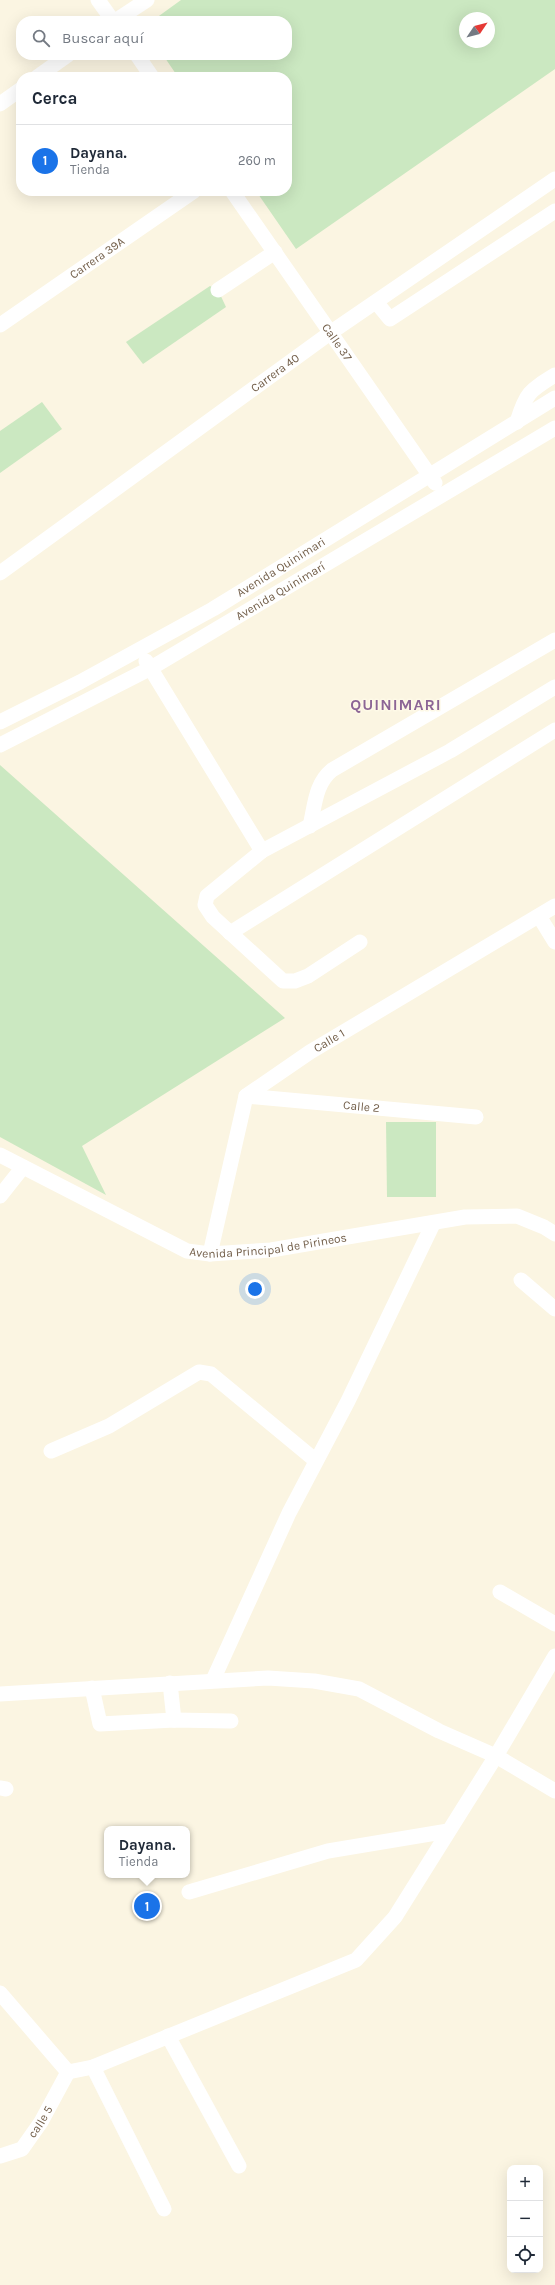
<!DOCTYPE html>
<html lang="es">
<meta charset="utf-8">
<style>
:root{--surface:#fff;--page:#f6f6f7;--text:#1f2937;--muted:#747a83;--line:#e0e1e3;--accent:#1a73e8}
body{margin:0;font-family:Karla,sans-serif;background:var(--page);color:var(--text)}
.controls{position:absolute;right:12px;bottom:12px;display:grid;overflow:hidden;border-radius:8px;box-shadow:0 4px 16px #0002}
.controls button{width:36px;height:36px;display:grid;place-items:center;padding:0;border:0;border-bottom:1px solid var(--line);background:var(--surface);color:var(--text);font:20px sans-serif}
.compass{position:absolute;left:459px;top:12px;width:36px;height:36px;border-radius:50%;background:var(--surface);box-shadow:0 4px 16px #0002;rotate:55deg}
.you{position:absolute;left:255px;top:1289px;width:14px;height:14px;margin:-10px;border:3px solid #fff;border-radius:50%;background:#1a73e8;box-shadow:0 0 0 6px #1a73e833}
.badge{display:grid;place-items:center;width:26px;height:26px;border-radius:50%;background:var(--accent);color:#fff;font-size:13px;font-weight:700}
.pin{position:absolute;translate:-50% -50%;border:2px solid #fff;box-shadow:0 1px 4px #0006}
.popup{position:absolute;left:104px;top:1826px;width:86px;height:52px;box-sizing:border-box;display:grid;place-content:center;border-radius:8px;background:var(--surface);filter:drop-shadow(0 1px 3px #0005);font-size:13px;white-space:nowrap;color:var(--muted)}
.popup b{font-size:15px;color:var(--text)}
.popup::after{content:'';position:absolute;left:50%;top:100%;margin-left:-8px;border:8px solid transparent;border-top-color:var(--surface)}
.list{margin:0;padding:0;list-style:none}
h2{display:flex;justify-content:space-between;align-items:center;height:52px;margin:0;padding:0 16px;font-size:17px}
h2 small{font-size:13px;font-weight:400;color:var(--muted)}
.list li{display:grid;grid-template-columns:26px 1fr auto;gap:12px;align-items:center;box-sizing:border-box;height:72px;padding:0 16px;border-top:1px solid var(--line)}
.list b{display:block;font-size:15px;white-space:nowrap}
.list p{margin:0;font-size:13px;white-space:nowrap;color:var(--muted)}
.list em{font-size:13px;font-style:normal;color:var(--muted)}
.icon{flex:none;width:22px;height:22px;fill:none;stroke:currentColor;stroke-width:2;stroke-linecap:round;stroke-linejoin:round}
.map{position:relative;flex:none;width:555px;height:2285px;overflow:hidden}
.search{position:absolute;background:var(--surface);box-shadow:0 4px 16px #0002;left:16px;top:16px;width:276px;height:44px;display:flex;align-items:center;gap:10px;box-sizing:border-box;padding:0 14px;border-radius:16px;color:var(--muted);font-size:15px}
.panel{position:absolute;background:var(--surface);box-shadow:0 4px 16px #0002;left:16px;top:72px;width:276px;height:124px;border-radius:16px}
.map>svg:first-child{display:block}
.green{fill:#cbe8c1;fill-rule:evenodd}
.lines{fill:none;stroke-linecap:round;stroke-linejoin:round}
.minor{stroke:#fff;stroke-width:15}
.labels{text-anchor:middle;stroke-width:3;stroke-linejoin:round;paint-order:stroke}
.street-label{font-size:12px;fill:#725e49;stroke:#fef9e7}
.district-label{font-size:16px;font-weight:bold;letter-spacing:1px;fill:#8c6595;stroke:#fef9e7}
</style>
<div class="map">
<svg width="555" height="2285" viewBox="0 0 555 2285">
<rect width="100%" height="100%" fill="#fbf5e2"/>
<!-- green -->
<g class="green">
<path d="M181 0H555V69L296 249 256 191H287V77H178L163 55H287V21H152ZM465 18H489V42H465Z"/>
<path d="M210 286 218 290 226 307 143 364 126 342Z"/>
<path d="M42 402 62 429 0 473V431Z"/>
<path d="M0 765 285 1018 82 1146 106 1195 0 1137Z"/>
<path d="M386 1122H436V1197H387Z"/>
</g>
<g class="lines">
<!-- minor -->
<g class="minor">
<path d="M98 0 113 21"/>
<path d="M115 21 147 0"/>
<path d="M137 55 152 77"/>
<path d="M37 77 68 55"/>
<path d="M0 104 21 89"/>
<path id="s1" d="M232 191 435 483"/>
<path d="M218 290 275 252"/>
<path d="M376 302 390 319 555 211"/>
<path id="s2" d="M0 325 194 191"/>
<path d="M517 422C526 393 529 391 555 375"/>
<path id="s3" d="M0 573 330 333 555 179"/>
<path d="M146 661 262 851"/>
<path id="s4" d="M0 722 80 682 213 609 555 398"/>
<path id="s5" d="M0 745 151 668 555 428"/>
<path d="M310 826C315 805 315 784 332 770L555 640"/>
<path d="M539 916 555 942"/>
<path d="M230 933 555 730"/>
<path d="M360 942 308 976 295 981H283L213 917 205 905 207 896 262 851 450 751 555 687"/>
<path id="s6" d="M246 1096 476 1117"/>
<path id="s7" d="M0 1155 187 1251 210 1254 271 1250 465 1217 517 1216 544 1227 555 1234"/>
<path d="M0 1196 23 1167"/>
<path id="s8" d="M210 1254 246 1096 310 1052 555 906"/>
<path d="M521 1280 555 1309"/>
<path d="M51 1451 109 1426 199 1372 211 1374 315 1460"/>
<path d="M500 1592 555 1624"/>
<path d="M213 1680 289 1513 348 1401 433 1224"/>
<path d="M170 1683 174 1720"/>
<path d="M92 1688 100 1724 174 1720 231 1721"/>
<path d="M0 1694 268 1678 314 1681 359 1689 439 1731 496 1756 555 1791"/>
<path d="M0 1788 6 1789"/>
<path d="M189 1892 328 1851 448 1831"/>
<path d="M0 1993 68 2072"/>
<path d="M168 2036 239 2166"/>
<path d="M93 2067 164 2209"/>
<path d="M68 2072 93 2067 356 1960 395 1917 496 1756 555 1656"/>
<path id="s9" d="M0 2156 22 2149 41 2122 68 2072"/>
</g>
</g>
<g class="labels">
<!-- street labels -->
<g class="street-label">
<text dy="4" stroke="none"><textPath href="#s2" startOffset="118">Carrera 39A</textPath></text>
<text dy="4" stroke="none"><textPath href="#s1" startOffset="184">Calle 37</textPath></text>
<text dy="4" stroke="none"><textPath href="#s3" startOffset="340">Carrera 40</textPath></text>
<text dy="4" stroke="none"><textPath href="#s4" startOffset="321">Avenida Quinimari</textPath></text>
<text dy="4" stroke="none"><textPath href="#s5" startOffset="320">Avenida Quinimarí</textPath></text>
<text dy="4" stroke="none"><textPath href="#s8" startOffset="262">Calle 1</textPath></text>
<text dy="4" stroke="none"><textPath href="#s6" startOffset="116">Calle 2</textPath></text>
<text dy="4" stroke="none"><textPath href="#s7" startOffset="292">Avenida Principal de Pirineos</textPath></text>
<text dy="4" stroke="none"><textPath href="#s9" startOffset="56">calle 5</textPath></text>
</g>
<!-- district labels -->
<g class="district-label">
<text x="396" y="710">QUINIMARI</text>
</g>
</g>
</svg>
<div class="controls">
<button>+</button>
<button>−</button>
<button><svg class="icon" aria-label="locate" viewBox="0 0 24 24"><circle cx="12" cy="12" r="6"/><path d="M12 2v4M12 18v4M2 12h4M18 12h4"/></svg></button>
</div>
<svg class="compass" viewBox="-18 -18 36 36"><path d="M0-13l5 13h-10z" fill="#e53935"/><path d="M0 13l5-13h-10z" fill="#747a83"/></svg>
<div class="you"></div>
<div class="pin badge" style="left:147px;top:1906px">1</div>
<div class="popup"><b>Dayana.</b>Tienda</div>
<div class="search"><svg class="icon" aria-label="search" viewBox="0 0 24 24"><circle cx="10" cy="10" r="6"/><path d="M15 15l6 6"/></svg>Buscar aquí</div>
<section class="panel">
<h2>Cerca<small></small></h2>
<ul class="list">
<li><span class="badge">1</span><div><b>Dayana.</b><p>Tienda</p></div><em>260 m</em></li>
</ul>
</section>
</div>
